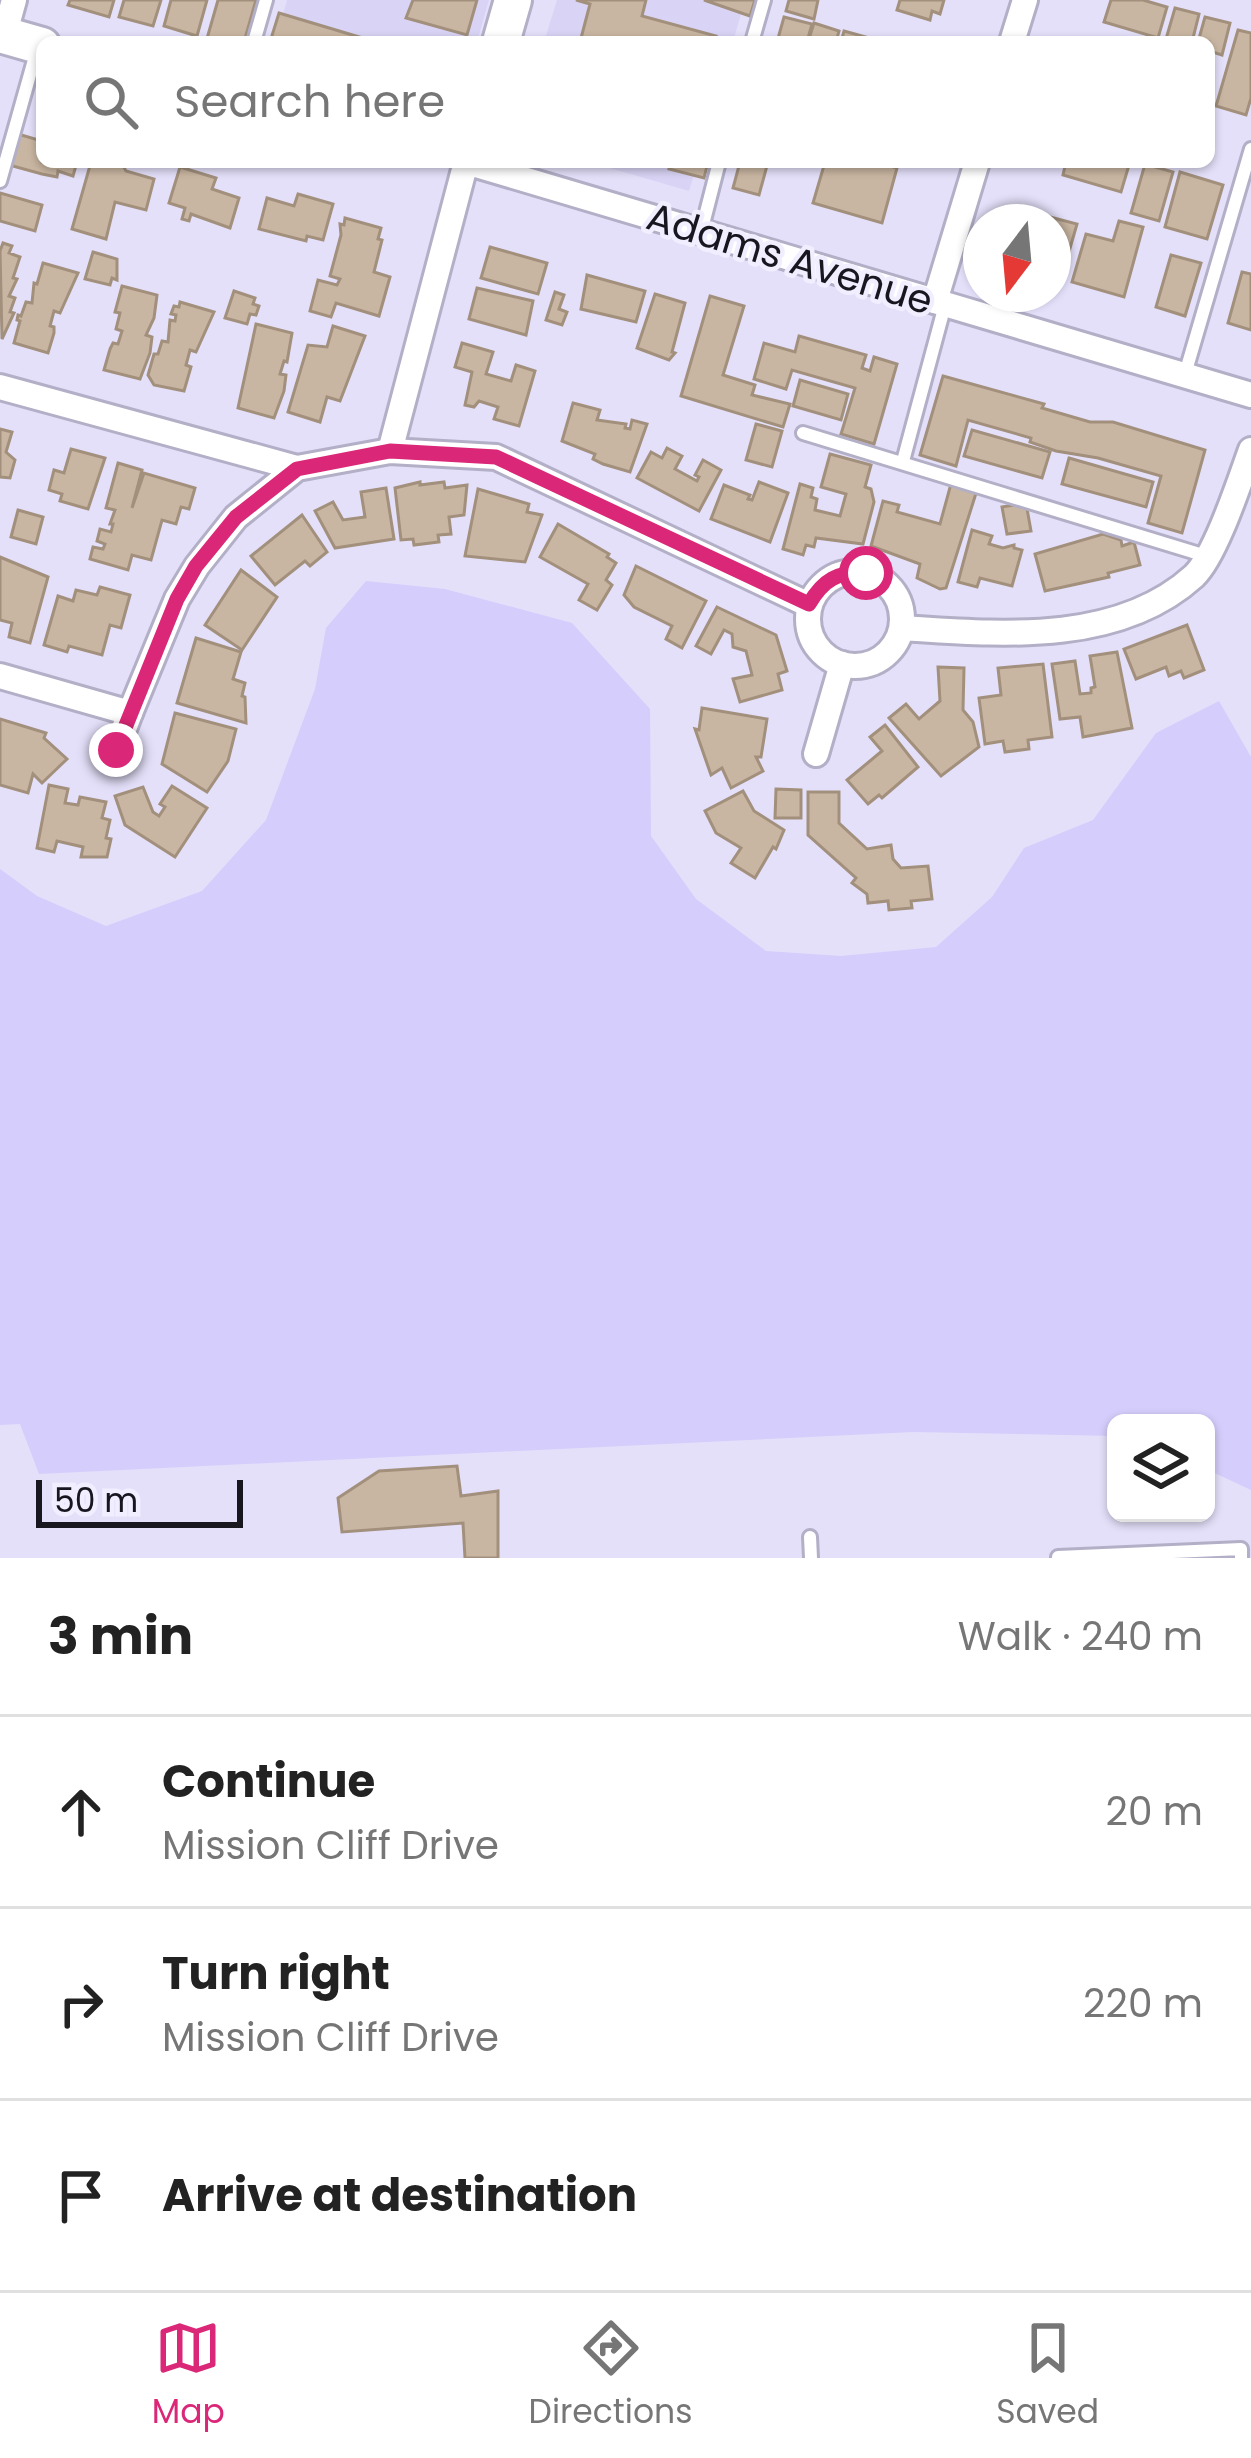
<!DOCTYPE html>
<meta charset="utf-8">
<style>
:root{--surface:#fff;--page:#f2f2f2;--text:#222;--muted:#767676;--line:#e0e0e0;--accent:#db2777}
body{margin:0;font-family:Poppins,sans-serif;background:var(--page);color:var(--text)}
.controls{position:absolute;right:36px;bottom:36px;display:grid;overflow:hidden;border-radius:18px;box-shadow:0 3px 9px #0004}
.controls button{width:108px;height:108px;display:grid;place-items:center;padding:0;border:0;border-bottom:3px solid var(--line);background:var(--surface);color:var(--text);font:60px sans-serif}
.compass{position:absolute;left:963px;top:204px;width:108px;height:108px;border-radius:50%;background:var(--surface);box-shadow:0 3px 9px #0004;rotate:196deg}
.scale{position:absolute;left:36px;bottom:30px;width:207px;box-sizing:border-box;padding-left:12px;border:6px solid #18161f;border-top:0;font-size:33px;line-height:42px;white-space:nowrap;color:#18161f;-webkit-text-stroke:9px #f1efff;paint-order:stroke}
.stop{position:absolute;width:36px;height:36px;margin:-27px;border:9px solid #db2777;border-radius:50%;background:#fff}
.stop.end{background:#db2777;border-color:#fff;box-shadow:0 3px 12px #0008}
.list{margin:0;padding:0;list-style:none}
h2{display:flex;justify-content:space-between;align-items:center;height:156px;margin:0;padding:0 48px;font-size:51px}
h2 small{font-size:39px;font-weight:400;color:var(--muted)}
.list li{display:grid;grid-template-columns:78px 1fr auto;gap:36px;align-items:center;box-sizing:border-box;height:192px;padding:0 48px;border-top:3px solid var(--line)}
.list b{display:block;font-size:45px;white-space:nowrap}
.list p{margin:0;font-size:39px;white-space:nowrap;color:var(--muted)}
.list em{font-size:39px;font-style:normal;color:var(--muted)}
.icon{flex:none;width:66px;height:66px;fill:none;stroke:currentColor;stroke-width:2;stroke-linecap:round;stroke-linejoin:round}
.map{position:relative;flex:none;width:1251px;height:1558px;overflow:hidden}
.search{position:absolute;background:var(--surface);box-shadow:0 3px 9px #0004;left:36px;right:36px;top:36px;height:132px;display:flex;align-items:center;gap:30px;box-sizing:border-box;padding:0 42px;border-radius:18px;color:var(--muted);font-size:45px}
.sheet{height:732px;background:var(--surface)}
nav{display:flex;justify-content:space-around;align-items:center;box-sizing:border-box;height:168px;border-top:3px solid var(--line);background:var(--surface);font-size:33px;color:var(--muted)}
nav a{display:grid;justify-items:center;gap:6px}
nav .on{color:var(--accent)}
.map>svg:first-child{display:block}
.built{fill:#d9d4f5}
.green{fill:#d5cdfb}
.building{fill:#c9b6a2;stroke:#a2907d;stroke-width:3}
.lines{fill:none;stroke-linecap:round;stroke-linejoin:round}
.service-casing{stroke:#b2afc7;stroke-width:18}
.minor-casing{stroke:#b2afc7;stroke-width:30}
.secondary-casing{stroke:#b2afc7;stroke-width:42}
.service{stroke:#fff;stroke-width:12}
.minor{stroke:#fff;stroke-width:24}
.secondary{stroke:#fff;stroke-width:36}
.route{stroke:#db2777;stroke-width:15}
.labels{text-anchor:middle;stroke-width:9;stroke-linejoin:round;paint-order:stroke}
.street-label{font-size:39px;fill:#18161f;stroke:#f1efff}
</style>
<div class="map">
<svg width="1251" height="1558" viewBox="0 0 1251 1558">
<rect width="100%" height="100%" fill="#e4e0fa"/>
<!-- built -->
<g class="built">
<path d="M287 0H489L477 42H275Z"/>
<path d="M557 0H745L733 42H544Z"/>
<path d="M589 162H698L689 191Z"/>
</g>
<!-- green -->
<path class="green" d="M366 581 445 589 572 623 650 709 651 836 696 899 766 951 841 956 936 947 992 897 1024 848 1093 820 1156 733 1219 701 1251 757V1490L1206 1469V1423H1116V1436L913 1432 39 1474 20 1424 0 1425V869L37 896 106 926 202 891 266 820 315 689 326 628Z"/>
<!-- building -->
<g class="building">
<path d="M70 0H114L109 17 68 5Z"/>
<path d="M124 0H161L153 26 119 17Z"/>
<path d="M171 0H207L197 36 164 26Z"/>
<path d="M218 0H256L244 42H206Z"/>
<path d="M413 0H477L467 35 406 18Z"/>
<path d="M576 0H646L642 16 716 36 714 42H580L590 4Z"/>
<path d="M704 0H755L750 16Z"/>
<path d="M789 0H818L814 19 786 11Z"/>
<path d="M900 0H944L940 14 932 11 930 20 897 10Z"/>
<path d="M1111 0H1143L1167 7 1158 38 1104 22Z"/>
<path d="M1175 8 1199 14 1192 42 1166 39Z"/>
<path d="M279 13 376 42H270Z"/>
<path d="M784 17 812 24 807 42H777Z"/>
<path d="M1205 17 1230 23 1222 55 1209 51V42H1198Z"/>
<path d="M814 23 839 31 836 42H808Z"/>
<path d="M1238 30 1251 33V98L1246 115 1216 106Z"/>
<path d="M844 31 873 39 872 42H841Z"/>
<path d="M18 134 42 141V162H77L73 176 58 171 57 177 42 174 9 165Z"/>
<path d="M91 162H121L126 171 154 179 146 210 115 202 106 239 72 229Z"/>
<path d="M671 162H708L704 178 669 169Z"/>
<path d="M740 162H768L759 195 733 188Z"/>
<path d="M825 162H876L897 168 882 223 813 203Z"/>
<path d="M1066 162H1117L1129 165 1121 192 1063 175Z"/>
<path d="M1145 164 1173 172 1159 221 1131 213Z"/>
<path d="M180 167 216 178 212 189 239 198 230 228 191 214 189 221 182 219 185 208 169 203Z"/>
<path d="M1180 172 1223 185 1207 239 1165 227Z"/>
<path d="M0 193 42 205 35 231 0 221Z"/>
<path d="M298 194 333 204 323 240 307 236 306 241 259 229 267 198 294 206Z"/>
<path d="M1050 217 1077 224 1060 283 1053 281Z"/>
<path d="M345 218 381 228 378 239 382 240 374 272 390 277 379 316 336 303 331 317 310 311 318 280 337 285 340 279 330 276 341 235 340 224 344 225Z"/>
<path d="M1119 221 1143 227 1124 297 1072 282 1086 234 1113 241Z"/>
<path d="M3 243 12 246 9 253 20 257 13 278 17 279 9 296 15 298 10 312 14 313 2 339 0 251Z"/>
<path d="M490 247 547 263 538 294 481 278Z"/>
<path d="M93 252 117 259V280L112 278 110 285 85 279Z"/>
<path d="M1171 255 1201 263 1185 316 1156 307Z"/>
<path d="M43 263 78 273 60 313 54 311 50 326 54 327V333L48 353 14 343 20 321 17 320 18 315 21 316 26 302 32 303 34 283 37 284Z"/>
<path d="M1242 272 1251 274V330L1228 323Z"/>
<path d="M587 275 645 291 636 322 581 309Z"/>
<path d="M122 286 157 295 154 318 146 335 152 337 150 353 140 379 104 370 110 349 113 343 118 344 122 331 116 329 120 313 115 312Z"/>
<path d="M477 288 533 301 526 335 469 319Z"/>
<path d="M234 291 255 298 253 304 259 306 256 315 250 314 247 324 225 318Z"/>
<path d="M555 292 564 295 559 309 567 312 562 325 546 320Z"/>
<path d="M655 294 685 303 672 352 675 353 669 360 637 348Z"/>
<path d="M710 296 744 306 723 375 755 385 752 395 790 404 783 427 681 396Z"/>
<path d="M180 302 214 312 196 352 190 350 186 365 191 367 184 391 154 385 148 375 154 354H158L162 341 168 342 170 320 175 321 176 315 171 314 174 306 179 307Z"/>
<path d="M256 324 292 333 287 362 284 361 280 374 286 375 284 391 274 418 238 408Z"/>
<path d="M333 326 365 336 340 401 327 397 320 422 288 412 308 345 327 347Z"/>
<path d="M799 336 866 355 862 368 870 371 874 357 897 364 874 444 841 434 855 388 792 370 786 389 754 379 764 343 795 352Z"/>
<path d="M462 343 493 352 486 374 511 381 516 365 535 371 519 426 494 419 498 407 479 401 474 407 465 405 472 372 455 367Z"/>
<path d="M943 376 1044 404 1042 408 1090 422H1113L1205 450 1182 533 1148 523 1161 476 1098 458 1056 451 1030 442 1031 438 968 420 956 466 920 455Z"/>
<path d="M800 380 848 394 841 420 793 406Z"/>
<path d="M573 403 600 410 597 420 626 424 625 428 630 429 632 420 647 424 630 472 603 464 593 459 595 454 562 441Z"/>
<path d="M756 424 782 431 772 467 746 460Z"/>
<path d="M0 429 12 432 6 452 15 460 10 478 0 477Z"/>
<path d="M972 430 1050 452 1042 478 964 456Z"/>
<path d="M667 448 682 456 675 469 697 481 699 477 695 475 703 460 721 470 699 511 637 478 651 452 662 458Z"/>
<path d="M71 449 105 458 88 509 60 501 62 494 49 490 54 470 64 473Z"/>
<path d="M830 454 871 465 865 487 871 489 874 502 863 544 816 538 814 547 806 545 803 555 783 549 800 484 813 488 811 497 817 499 815 510 840 516 846 494 821 487Z"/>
<path d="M1069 458 1153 482 1146 507 1062 484Z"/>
<path d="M118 463 142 470 132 508 144 473 195 488 189 509 181 507 176 524 162 520 151 560 132 555 128 570 90 559 93 547 103 549 105 544 97 541 100 529 111 532 113 524H110L115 510 106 508Z"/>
<path d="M952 480 978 487 946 588 940 589 917 578 920 564 871 546 883 501 899 505 897 512 940 524Z"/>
<path d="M420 482V485L444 482 445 488 467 485 464 515 449 517 451 534 438 535 439 542 414 545 413 539 401 540 395 488Z"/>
<path d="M759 482 788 493 770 542 711 519 724 485 750 495 748 499 752 500Z"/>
<path d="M386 488 394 539 335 548 315 511 333 502 343 520 365 517 361 492Z"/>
<path d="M478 489 529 504 527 512 542 515 525 562 465 556Z"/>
<path d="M1026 503 1031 531 1007 534 1002 507Z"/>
<path d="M18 510 43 517 36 544 11 537Z"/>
<path d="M302 515 327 552 310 566 305 561 275 585 251 556Z"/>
<path d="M558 524 609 554 607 557 616 563 606 580 612 585 597 610 579 600 588 584 540 557Z"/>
<path d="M972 530 992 536 989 544 1003 548 1014 545V548L1022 550 1012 586 980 578 977 587 958 582Z"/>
<path d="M1103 534 1121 540 1122 546 1134 542 1140 565 1108 573 1109 577 1045 591 1035 554Z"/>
<path d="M0 557 48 577 30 643 9 637 12 623 0 620Z"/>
<path d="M636 566 706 601 682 648 666 639 672 626 634 607 624 595Z"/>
<path d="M241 570 277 597 242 650 205 625Z"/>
<path d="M100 587 130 595 121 628 110 625 102 655 69 646 67 652 44 645 58 596 73 601 76 590 97 595Z"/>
<path d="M717 607 776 635 787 671 778 674 782 690 740 702 733 679 752 675 746 651 733 647 732 634 724 630 711 654 696 646Z"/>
<path d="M1187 625 1204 670 1184 678 1181 671 1169 676 1166 667 1136 679 1124 649Z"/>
<path d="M196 638 241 652 233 679 245 683 242 696 245 697 246 723 177 703Z"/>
<path d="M1117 652 1132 728 1083 737 1080 717 1060 719 1052 664 1075 661 1080 694 1091 693V688L1095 687 1090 656Z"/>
<path d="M1043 664 1052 737 1028 740 1029 749 1005 752 1003 741 985 744 979 698 1001 695 998 668Z"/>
<path d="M938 667 964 668 963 710 973 722 979 747 941 776 889 718 906 704 919 719 940 701Z"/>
<path d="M702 708 767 719 761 757H756L763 771 731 788 722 768 711 775 695 729 699 730Z"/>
<path d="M175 713 236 729 228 761 207 792 162 764Z"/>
<path d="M0 719 46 733 44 738 67 759 42 783 33 774 28 793 0 785Z"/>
<path d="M885 725 918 767 882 798 879 795 868 804 847 780 882 751 870 737Z"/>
<path d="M49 785 68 789 65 803 78 805 80 797 106 802 102 818 110 820 106 838 111 839 107 857H81L83 847 57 841 54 852 37 848Z"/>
<path d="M172 786 207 808 175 857 125 825 115 796 143 787 153 812 159 816 165 807 160 804Z"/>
<path d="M776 789 801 790V818H775Z"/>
<path d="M743 791 754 811 784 830 776 849 773 847 755 878 731 863 741 848 716 833 705 811Z"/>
<path d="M808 792H839V823L867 849 891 845 893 859 901 868 928 866 932 899 911 901 912 908 889 910 888 901 868 903 867 894 852 883 856 878 808 835Z"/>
<path d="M457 1466 461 1496 498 1491V1558H465L463 1523 342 1532 338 1498 379 1471Z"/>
</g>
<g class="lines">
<defs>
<g id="service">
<path d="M254 42 266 0"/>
<path d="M752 42 764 0"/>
<path d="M0 181 38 46"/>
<path d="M701 232 719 162"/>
<path d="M1185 374 1251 149"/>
<path d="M803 433 1206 556"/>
<path d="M903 461 945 305"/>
<path d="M810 1537 811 1558"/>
<path d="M1058 1557 1241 1549V1558"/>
</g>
<g id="minor">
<path d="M4 36 14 0"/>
<path d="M1012 42 1025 0"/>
<path d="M935 301 977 162"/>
<path d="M0 387 297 468"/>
<path d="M390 451 466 162 1251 395"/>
<circle cx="855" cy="619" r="47"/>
<path d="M902 628C997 634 1117 646 1194 576 1216 555 1240 480 1251 450"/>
<path d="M0 676 130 713 177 599 197 566 236 517 297 468 390 451 496 457 809 605"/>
<path d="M116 750 130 713"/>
<path d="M816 754 842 664"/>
</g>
<g id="secondary">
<path d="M0 34 42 46"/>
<path d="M501 42 513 0"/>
</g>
</defs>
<!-- service casing -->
<use href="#service" class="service-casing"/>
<!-- minor casing -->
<use href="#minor" class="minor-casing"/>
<!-- secondary casing -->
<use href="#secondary" class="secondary-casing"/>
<!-- service -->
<use href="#service" class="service"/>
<!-- minor -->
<use href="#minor" class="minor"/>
<!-- secondary -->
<use href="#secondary" class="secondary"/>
</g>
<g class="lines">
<!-- route -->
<path class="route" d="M116 750 177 599 196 566 236 517 297 469 390 451 496 457 809 604C823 580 838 571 866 573"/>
</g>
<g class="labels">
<!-- street labels -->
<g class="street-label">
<text transform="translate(790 258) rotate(17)" y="14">Adams Avenue</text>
</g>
</g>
</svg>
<div class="controls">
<button><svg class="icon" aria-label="layers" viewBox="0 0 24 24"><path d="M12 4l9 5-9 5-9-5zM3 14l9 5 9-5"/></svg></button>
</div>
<svg class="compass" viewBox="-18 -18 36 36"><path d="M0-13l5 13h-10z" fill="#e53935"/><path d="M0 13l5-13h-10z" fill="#767676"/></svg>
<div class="scale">50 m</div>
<div class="stop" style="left:866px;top:573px"></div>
<div class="stop end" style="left:116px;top:750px"></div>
<div class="search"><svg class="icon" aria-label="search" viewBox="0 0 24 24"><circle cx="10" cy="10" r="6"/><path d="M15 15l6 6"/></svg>Search here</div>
</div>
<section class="sheet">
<h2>3 min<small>Walk · 240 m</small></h2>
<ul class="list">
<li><svg class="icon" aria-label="ahead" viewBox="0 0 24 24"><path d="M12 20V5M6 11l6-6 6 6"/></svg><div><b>Continue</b><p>Mission Cliff Drive</p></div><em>20 m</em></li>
<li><svg class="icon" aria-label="right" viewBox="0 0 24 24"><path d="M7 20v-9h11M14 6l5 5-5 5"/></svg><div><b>Turn right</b><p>Mission Cliff Drive</p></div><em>220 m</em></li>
<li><svg class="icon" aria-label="arrive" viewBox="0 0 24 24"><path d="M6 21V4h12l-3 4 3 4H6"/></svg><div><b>Arrive at destination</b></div></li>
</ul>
</section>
<nav>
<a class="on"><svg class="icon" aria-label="map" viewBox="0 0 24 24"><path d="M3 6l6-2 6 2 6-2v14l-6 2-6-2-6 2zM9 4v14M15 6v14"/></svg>Map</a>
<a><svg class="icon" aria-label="directions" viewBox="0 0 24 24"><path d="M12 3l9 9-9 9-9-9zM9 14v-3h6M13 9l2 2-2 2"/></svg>Directions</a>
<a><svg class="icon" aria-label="saved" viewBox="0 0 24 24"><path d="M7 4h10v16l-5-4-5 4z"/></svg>Saved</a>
</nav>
